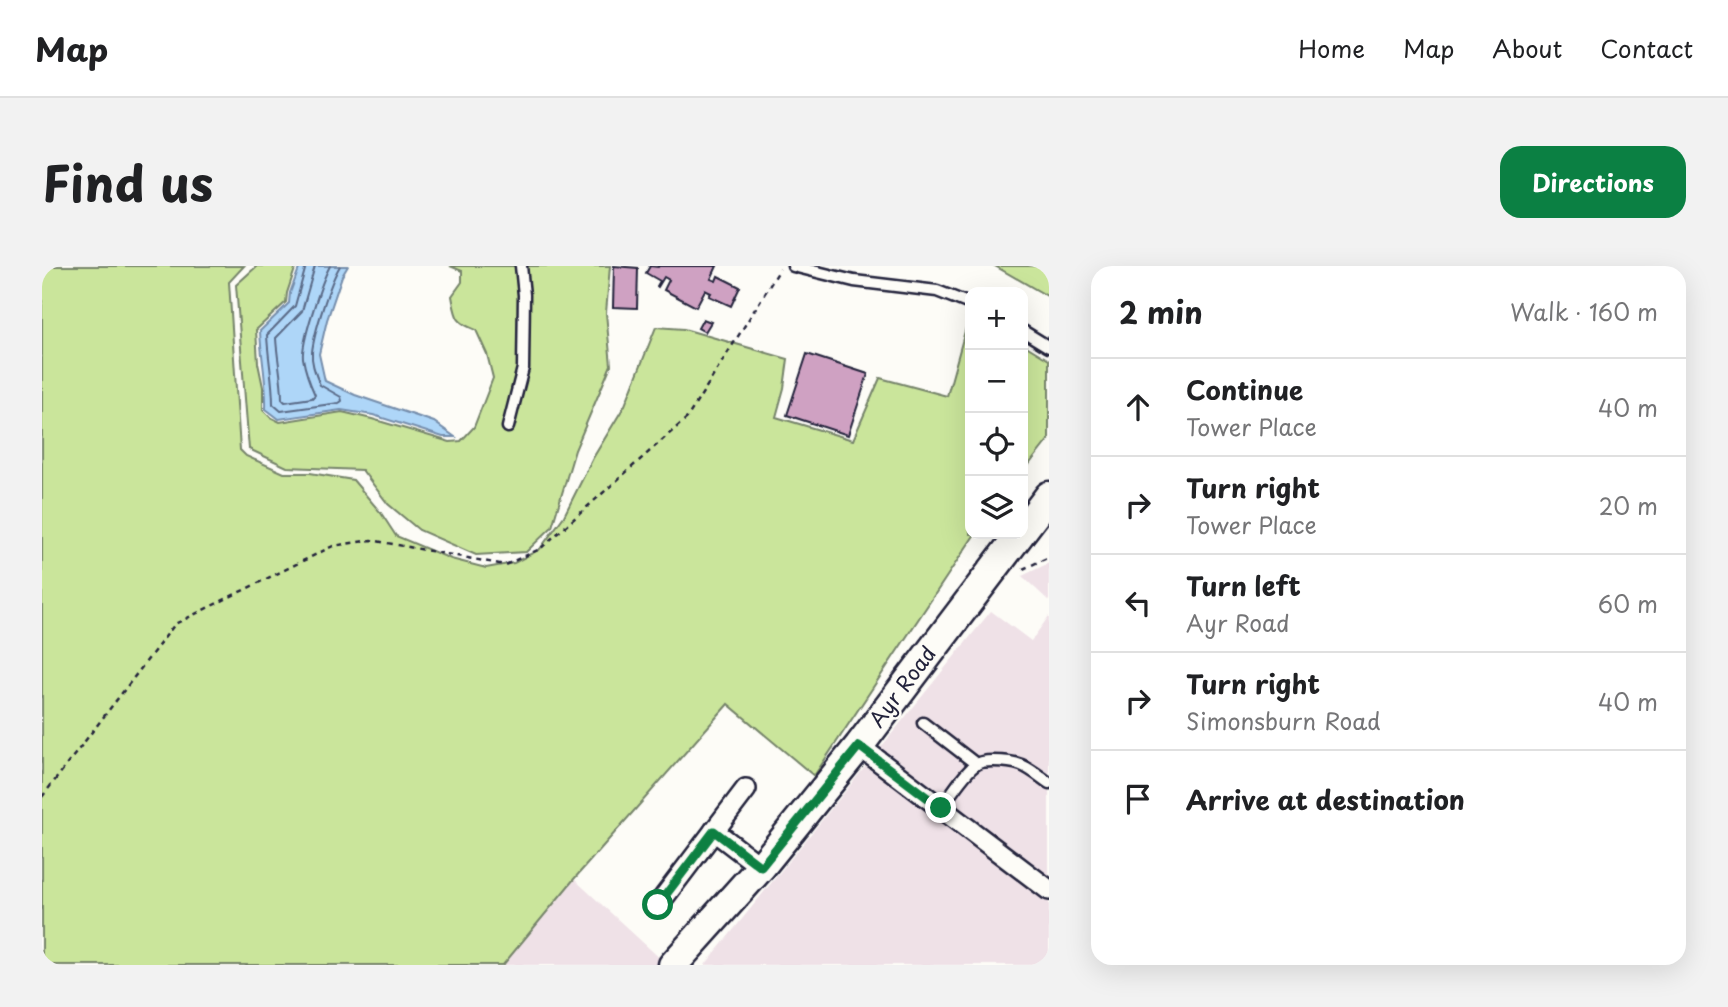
<!DOCTYPE html>
<meta charset="utf-8">
<style>
:root{--surface:#fff;--page:#f2f2f2;--text:#202124;--muted:#757577;--line:#e0e0e0;--accent:#0b8043}
body{margin:0;font-family:"Playpen Sans",sans-serif;background:var(--page);color:var(--text)}
.controls{position:absolute;right:21px;top:21px;display:grid;overflow:hidden;border-radius:14px;box-shadow:0 7px 28px #0002}
.controls button{width:63px;height:63px;display:grid;place-items:center;padding:0;border:0;border-bottom:2px solid var(--line);background:var(--surface);color:var(--text);font:35px sans-serif}
.stop{position:absolute;width:21px;height:21px;margin:-16px;border:5px solid #0b8043;border-radius:50%;background:#fff}
.stop.end{background:#0b8043;border-color:#fff;box-shadow:0 2px 7px #0008}
.list{margin:0;padding:0;list-style:none}
h2{display:flex;justify-content:space-between;align-items:center;height:91px;margin:0;padding:0 28px;font-size:30px}
h2 small{font-size:23px;font-weight:400;color:var(--muted)}
.list li{display:grid;grid-template-columns:46px 1fr auto;gap:21px;align-items:center;box-sizing:border-box;height:98px;padding:0 28px;border-top:2px solid var(--line)}
.list b{display:block;font-size:26px;white-space:nowrap}
.list p{margin:0;font-size:23px;white-space:nowrap;color:var(--muted)}
.list em{font-size:23px;font-style:normal;color:var(--muted)}
.icon{flex:none;width:38px;height:38px;fill:none;stroke:currentColor;stroke-width:2;stroke-linecap:round;stroke-linejoin:round}
.map{position:relative;flex:none;width:1007px;height:699px;overflow:hidden;border-radius:21px}
header{display:flex;align-items:center;gap:42px;box-sizing:border-box;height:98px;padding:0 35px;background:var(--surface);border-bottom:2px solid var(--line)}
header strong{font-size:33px}
nav{display:flex;gap:38px;margin-inline-start:auto;font-size:24px}
.intro{display:flex;align-items:center;justify-content:space-between;box-sizing:border-box;height:168px;padding:0 42px}
h1{margin:0;font-size:49px}
.button{padding:18px 32px;border-radius:21px;background:var(--accent);color:#fff;font-size:24px;font-weight:700}
main{display:flex;gap:42px;padding:0 42px}
aside{flex:1;background:var(--surface);border-radius:21px;box-shadow:0 7px 28px #0002}
.map>svg:first-child{display:block}
.built{fill:#efe1e7}
.green{fill:#cae59b;stroke:#76846b;stroke-width:2}
.water{fill:#aed6f8;stroke:#768eac;stroke-width:2}
.lines{fill:none;stroke-linecap:round;stroke-linejoin:round}
.shore{stroke:#5a6a87;stroke-width:2}
.building{fill:#cfa1c2;stroke:#22223b;stroke-width:2}
.lane-casing{stroke:#22223b;stroke-width:15}
.street-casing{stroke:#22223b;stroke-width:24}
.secondary-casing{stroke:#22223b;stroke-width:33}
.path{stroke:#22223b;stroke-width:2.5;stroke-dasharray:5 5;stroke-linecap:butt}
.lane{stroke:#fdfcf7;stroke-width:10}
.street{stroke:#fdfcf7;stroke-width:19}
.secondary{stroke:#fdfcf7;stroke-width:28}
.route{stroke:#0b8043;stroke-width:9}
.labels{text-anchor:middle;stroke-width:5;stroke-linejoin:round;paint-order:stroke}
.street-label{font-size:21px;fill:#22223b;stroke:#fdfcf7}
</style>
<header>
<strong>Map</strong>
<nav><a>Home</a><a>Map</a><a>About</a><a>Contact</a></nav>
</header>
<div class="intro"><h1>Find us</h1><a class="button">Directions</a></div>
<main>
<div class="map">
<svg width="1007" height="699" viewBox="0 0 1007 699">
<rect width="100%" height="100%" fill="#fdfcf7"/>
<filter id="ink" filterUnits="userSpaceOnUse"><feTurbulence type="fractalNoise" baseFrequency=".0143" numOctaves="2"/><feDisplacementMap in="SourceGraphic" scale="14" xChannelSelector="R" yChannelSelector="G"/><feConvolveMatrix kernelMatrix="1 2 1 2 8 2 1 2 1" color-interpolation-filters="sRGB"/></filter>
<g filter="url(#ink)">
<!-- built -->
<g class="built">
<path d="M1007 297V335L980 310Z"/>
<path d="M949 345 989 375 1007 350V699H663Z"/>
<path d="M532 613 623 697 622 699H461Z"/>
</g>
<!-- green -->
<g class="green">
<path d="M0 0H202L187 16 198 184 204 190 242 207H268L311 214 339 247 354 270 409 293 444 302 472 297 498 283 522 250 551 192 583 139 614 61 642 63 746 93 742 122 734 151 811 174 838 112 905 130 928 47V268H933L772 510 686 438 532 613 461 699H0Z"/>
<path d="M215 0H254L245 27 244 36 214 64 216 97 221 121V144L228 151 238 156 300 146 330 153 408 176 419 175 432 161 451 112 445 88 434 64C413 56 414 51 410 30L420 16V5L408 0H568L564 47 569 99 533 184 510 261 484 286 434 289 377 264 346 238 320 204 245 201 207 183 194 19Z"/>
<path d="M953 0H1007V31Z"/>
<path d="M981 78 1007 94V173L981 206Z"/>
</g>
<!-- water -->
<path class="water" d="M258 0H306L300 10 285 54 277 88 283 115 313 129 392 156 413 171H401L331 149 299 144 237 153 224 143C225 117 219 91 218 65L247 37 248 27Z"/>
<g class="lines">
<!-- shore -->
<g class="shore">
<path d="M264 0 253 40 225 69C226 92 231 115 231 138L239 145 297 137 300 135 299 131 278 119C274 110 269 96 270 86 272 67 288 16 298 0"/>
<path d="M273 0 260 45 234 72C235 92 240 112 240 133L243 136 270 132 273 129C268 118 263 105 261 92 259 77 280 14 288 0"/>
</g>
</g>
<!-- building -->
<g class="building">
<path d="M572 0 596 2 595 42 571 41Z"/>
<path d="M608 0 616 1 617 0H675L669 13 674 15 676 10 698 21 689 40 667 30 669 27 663 24 654 41 622 24 627 14 622 11 616 21 615 20 618 15 604 7Z"/>
<path d="M661 53 669 56 663 66 656 62Z"/>
<path d="M765 88 826 108 806 169 745 149Z"/>
</g>
<g class="lines">
<defs>
<g id="lane">
<path d="M751 0 812 15 895 25 928 38"/>
<path d="M981 65 1007 81"/>
<path d="M466 161 481 102 482 29 479 0"/>
<path d="M881 457 934 498"/>
<path d="M899 542C907 531 924 504 935 498 939 495 946 495 951 495 980 495 985 501 1007 517"/>
</g>
<g id="street">
<path d="M817 480 1007 624"/>
<path d="M672 565 719 601"/>
<path d="M616 639 704 523"/>
</g>
<g id="secondary">
<path d="M981 264 1007 230"/>
<path d="M631 699 719 601 817 480 978 268"/>
</g>
</defs>
<!-- lane casing -->
<use href="#lane" class="lane-casing"/>
<!-- street casing -->
<use href="#street" class="street-casing"/>
<!-- secondary casing -->
<use href="#secondary" class="secondary-casing"/>
<!-- path -->
<g class="path">
<path d="M981 303 1007 291"/>
<path d="M0 531 133 358 291 280 329 274 463 299 498 283 645 152 738 3"/>
</g>
<!-- lane -->
<use href="#lane" class="lane"/>
<!-- street -->
<use href="#street" class="street"/>
<!-- secondary -->
<use href="#secondary" class="secondary"/>
</g>
</g>
<g class="lines" filter="url(#ink)">
<!-- route -->
<path class="route" d="M616 639 672 565 719 601 817 480 899 542"/>
</g>
<g class="labels">
<!-- street labels -->
<g class="street-label">
<text transform="translate(861 421) rotate(-53)" y="7">Ayr Road</text>
</g>
</g>
</svg>
<div class="controls">
<button>+</button>
<button>−</button>
<button><svg class="icon" aria-label="locate" viewBox="0 0 24 24"><circle cx="12" cy="12" r="6"/><path d="M12 2v4M12 18v4M2 12h4M18 12h4"/></svg></button>
<button><svg class="icon" aria-label="layers" viewBox="0 0 24 24"><path d="M12 4l9 5-9 5-9-5zM3 14l9 5 9-5"/></svg></button>
</div>
<div class="stop" style="left:616px;top:639px"></div>
<div class="stop end" style="left:899px;top:542px"></div>
</div>
<aside>
<h2>2 min<small>Walk · 160 m</small></h2>
<ul class="list">
<li><svg class="icon" aria-label="ahead" viewBox="0 0 24 24"><path d="M12 20V5M6 11l6-6 6 6"/></svg><div><b>Continue</b><p>Tower Place</p></div><em>40 m</em></li>
<li><svg class="icon" aria-label="right" viewBox="0 0 24 24"><path d="M7 20v-9h11M14 6l5 5-5 5"/></svg><div><b>Turn right</b><p>Tower Place</p></div><em>20 m</em></li>
<li><svg class="icon" aria-label="left" viewBox="0 0 24 24"><path d="M17 20v-9H6M10 6l-5 5 5 5"/></svg><div><b>Turn left</b><p>Ayr Road</p></div><em>60 m</em></li>
<li><svg class="icon" aria-label="right" viewBox="0 0 24 24"><path d="M7 20v-9h11M14 6l5 5-5 5"/></svg><div><b>Turn right</b><p>Simonsburn Road</p></div><em>40 m</em></li>
<li><svg class="icon" aria-label="arrive" viewBox="0 0 24 24"><path d="M6 21V4h12l-3 4 3 4H6"/></svg><div><b>Arrive at destination</b></div></li>
</ul>
</aside>
</main>
